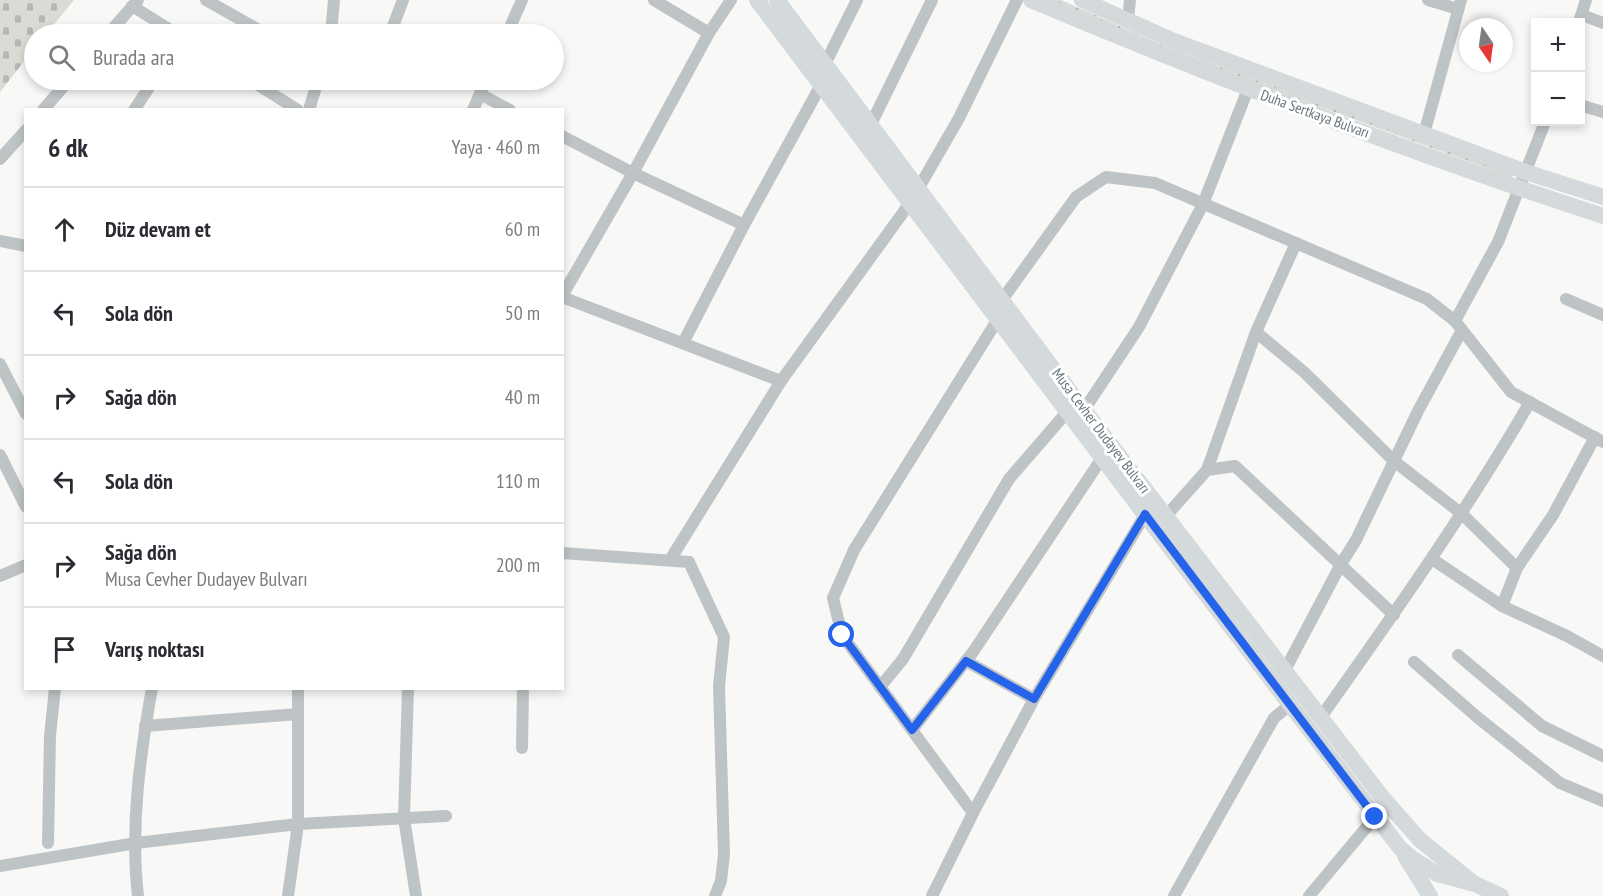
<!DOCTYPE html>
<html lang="tr">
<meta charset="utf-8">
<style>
:root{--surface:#fff;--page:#f2f2f3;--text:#2b2b33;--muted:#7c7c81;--line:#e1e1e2}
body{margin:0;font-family:"PT Sans Narrow",sans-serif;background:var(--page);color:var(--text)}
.controls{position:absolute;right:18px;top:18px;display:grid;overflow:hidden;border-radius:0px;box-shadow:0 3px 9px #0003}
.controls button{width:54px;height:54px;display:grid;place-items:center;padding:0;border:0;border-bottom:2px solid var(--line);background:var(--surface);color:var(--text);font:30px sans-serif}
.compass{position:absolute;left:1459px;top:18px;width:54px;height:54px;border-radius:50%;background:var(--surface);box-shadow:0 3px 9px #0003;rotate:167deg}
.stop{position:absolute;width:18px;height:18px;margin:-14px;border:4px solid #2563eb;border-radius:50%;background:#fff}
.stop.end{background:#2563eb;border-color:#fff;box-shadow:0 2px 6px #0008}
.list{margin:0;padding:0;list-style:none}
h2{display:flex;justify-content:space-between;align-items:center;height:78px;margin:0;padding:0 24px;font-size:26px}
h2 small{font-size:20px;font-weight:400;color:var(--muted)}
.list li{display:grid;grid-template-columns:39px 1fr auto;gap:18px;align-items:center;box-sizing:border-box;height:84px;padding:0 24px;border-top:2px solid var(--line)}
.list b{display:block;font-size:22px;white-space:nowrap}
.list p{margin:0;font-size:20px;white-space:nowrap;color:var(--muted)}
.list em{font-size:20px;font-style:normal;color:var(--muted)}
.icon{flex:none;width:33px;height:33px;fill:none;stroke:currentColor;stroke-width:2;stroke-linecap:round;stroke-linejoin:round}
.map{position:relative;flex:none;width:1603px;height:896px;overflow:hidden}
.search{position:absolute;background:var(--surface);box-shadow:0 3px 9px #0003;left:24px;top:24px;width:540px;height:66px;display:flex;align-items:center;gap:15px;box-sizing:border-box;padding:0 21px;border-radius:33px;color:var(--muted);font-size:22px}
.panel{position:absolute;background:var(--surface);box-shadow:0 3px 9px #0003;left:24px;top:108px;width:540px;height:582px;border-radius:0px}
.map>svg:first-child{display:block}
.green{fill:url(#green-dots)}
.cemetery{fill:url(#cemetery-stones)}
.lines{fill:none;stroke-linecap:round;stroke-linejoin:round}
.street{stroke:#bec3c5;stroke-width:12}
.secondary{stroke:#d4d9db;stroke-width:16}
.route{stroke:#2563eb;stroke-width:8}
.labels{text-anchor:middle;stroke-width:6;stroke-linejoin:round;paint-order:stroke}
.street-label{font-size:15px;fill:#66777d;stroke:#fff}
</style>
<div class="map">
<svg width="1603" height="896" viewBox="0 0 1603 896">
<defs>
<pattern id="green-dots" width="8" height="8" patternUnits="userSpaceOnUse" patternTransform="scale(1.5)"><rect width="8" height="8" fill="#d9dcd5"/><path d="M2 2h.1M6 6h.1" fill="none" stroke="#b4b7b2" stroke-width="1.8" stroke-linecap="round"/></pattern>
<pattern id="cemetery-stones" width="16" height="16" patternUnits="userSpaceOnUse" patternTransform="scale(1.5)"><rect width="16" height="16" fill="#d9dcd5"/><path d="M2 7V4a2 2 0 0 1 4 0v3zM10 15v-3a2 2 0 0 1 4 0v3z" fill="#b4b7b2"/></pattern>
</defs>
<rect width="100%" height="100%" fill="#f8f8f6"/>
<!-- green -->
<path class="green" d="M1052 0H1061L1172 49 1512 174 1511 177 1171 52Z"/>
<!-- cemetery -->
<path class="cemetery" d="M0 0H74L46 34H34V49L0 92Z"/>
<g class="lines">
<!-- street -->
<g class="street">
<path d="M206 0 266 34"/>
<path d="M654 0 709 33"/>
<path d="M1428 0 1458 9"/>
<path d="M132 6 177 34"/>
<path d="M1582 15 1603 23"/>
<path d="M1128 20 1130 0"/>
<path d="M1579 22 1586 0"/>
<path d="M108 34 138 0"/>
<path d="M331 34 334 0"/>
<path d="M390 34 403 0"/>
<path d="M507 34 522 0"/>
<path d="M825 64 857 0"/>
<path d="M250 80 298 110"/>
<path d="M480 94 510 110"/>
<path d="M1580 105 1603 112"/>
<path d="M43 110 69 80"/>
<path d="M134 110 154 80"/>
<path d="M309 110 318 80"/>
<path d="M473 110 486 80"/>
<path d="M871 124 932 0"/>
<path d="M1424 134 1461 0"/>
<path d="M562 136 633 173 744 225"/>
<path d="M0 159 26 130"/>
<path d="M0 241 26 246"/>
<path d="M562 296 633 173 709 33 731 0"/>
<path d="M562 297 781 381"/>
<path d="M1566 299 1603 315"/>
<path d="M1002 300 1076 197 1106 177 1155 183 1427 299 1455 321 1511 392 1603 442"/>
<path d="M1455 321 1498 242 1545 122"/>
<path d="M1256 332 1304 372 1394 461 1462 514 1517 568 1502 606"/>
<path d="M683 343 744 225 821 85"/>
<path d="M0 364 26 414"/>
<path d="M1084 410 1139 327 1203 204 1248 89"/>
<path d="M0 455 26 507"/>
<path d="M1207 470 1235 466 1394 615"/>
<path d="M1166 516 1207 470 1256 332 1296 243"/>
<path d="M562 553 689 562 724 637 719 686 724 854 721 881 715 896"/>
<path d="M1432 559 1502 606 1567 636 1603 656"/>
<path d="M670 560 781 381 910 203 959 118 1017 0"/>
<path d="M1517 568 1553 515 1595 437"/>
<path d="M0 576 26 565"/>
<path d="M1458 655 1542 726 1603 756"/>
<path d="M966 661 1034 699"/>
<path d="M1414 662 1477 717 1560 783 1603 801"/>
<path d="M1285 670 1341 564 1356 540 1418 411 1462 330"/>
<path d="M880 687 903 659 1009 479 1067 412"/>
<path d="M408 688 404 818 416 896"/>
<path d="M1321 717C1394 614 1466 512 1530 402"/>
<path d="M145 726 298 714"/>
<path d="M912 730 973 652 1102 458"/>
<path d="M522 748 523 688"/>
<path d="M973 813 842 635 833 598 854 550 998 319"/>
<path d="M48 843 50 736 55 688"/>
<path d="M0 866 136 843 298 824 446 816"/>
<path d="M138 896C130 827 140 756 152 688"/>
<path d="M288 896 298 824V688"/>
<path d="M932 896 973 813 1034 699 1145 515"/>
<path d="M1174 896 1274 718 1290 705"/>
<path d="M1309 896 1375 817"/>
</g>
<!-- secondary -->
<g class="secondary">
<path d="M757 0 1158 532 1400 848 1413 859 1437 874 1475 884 1501 896"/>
<path d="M777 0 1084 410 1382 797 1420 840 1472 882"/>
<path d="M1031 0C1219 79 1409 153 1603 216"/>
<path d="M1082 0 1174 41 1526 172 1603 197"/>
<path d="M1405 856 1430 896"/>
</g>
</g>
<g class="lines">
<!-- route -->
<path class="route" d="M842 635 912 730 966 661 1034 699 1145 514 1375 817"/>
</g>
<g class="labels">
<!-- street labels -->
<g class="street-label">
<text transform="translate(1315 114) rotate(20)" y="5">Duha Sertkaya Bulvarı</text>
<text transform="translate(1101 431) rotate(53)" y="5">Musa Cevher Dudayev Bulvarı</text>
</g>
</g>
</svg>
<div class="controls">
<button>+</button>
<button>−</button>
</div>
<svg class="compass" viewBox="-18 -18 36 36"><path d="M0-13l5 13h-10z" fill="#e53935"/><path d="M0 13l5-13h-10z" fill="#7c7c81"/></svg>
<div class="stop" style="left:842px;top:635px"></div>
<div class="stop end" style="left:1375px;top:817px"></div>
<div class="search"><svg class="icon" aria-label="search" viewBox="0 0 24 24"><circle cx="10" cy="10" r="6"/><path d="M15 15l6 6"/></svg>Burada ara</div>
<section class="panel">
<h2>6 dk<small>Yaya · 460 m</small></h2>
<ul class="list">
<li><svg class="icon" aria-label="ahead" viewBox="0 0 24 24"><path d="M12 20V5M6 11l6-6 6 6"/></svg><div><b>Düz devam et</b></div><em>60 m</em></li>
<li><svg class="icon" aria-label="left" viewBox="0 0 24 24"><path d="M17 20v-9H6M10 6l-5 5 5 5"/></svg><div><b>Sola dön</b></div><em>50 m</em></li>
<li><svg class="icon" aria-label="right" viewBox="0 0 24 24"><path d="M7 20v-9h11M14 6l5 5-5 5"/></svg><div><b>Sağa dön</b></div><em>40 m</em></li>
<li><svg class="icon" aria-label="left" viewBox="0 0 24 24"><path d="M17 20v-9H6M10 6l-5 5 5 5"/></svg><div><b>Sola dön</b></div><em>110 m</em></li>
<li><svg class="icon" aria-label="right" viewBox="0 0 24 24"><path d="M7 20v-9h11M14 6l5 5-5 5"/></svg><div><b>Sağa dön</b><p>Musa Cevher Dudayev Bulvarı</p></div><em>200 m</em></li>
<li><svg class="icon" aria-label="arrive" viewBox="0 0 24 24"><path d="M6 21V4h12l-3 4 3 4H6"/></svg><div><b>Varış noktası</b></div></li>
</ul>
</section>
</div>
